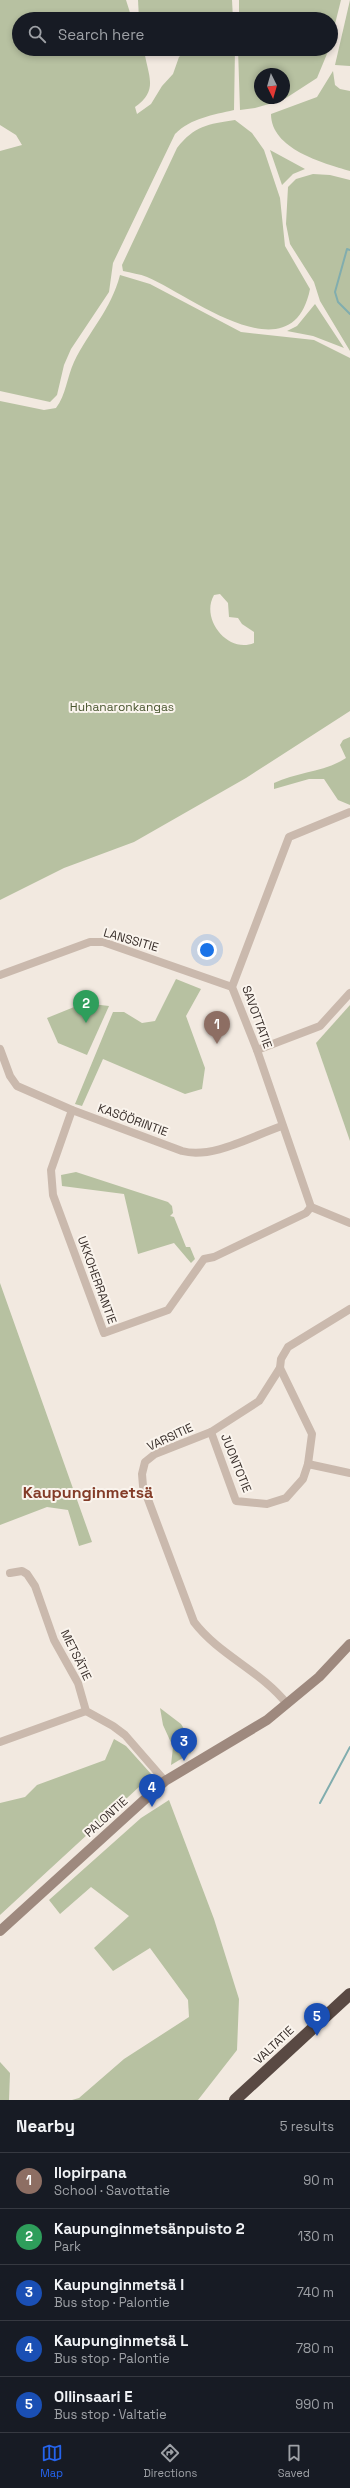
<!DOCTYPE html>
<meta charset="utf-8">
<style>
:root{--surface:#171b24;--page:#242831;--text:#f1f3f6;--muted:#9ea1a6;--line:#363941;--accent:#2563eb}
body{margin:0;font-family:"Space Grotesk",sans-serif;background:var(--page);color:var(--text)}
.compass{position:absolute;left:254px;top:68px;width:36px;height:36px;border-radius:50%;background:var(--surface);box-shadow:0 2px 6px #0003;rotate:175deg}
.you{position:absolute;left:207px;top:950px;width:14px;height:14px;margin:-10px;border:3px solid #fff;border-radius:50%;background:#1a73e8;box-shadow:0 0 0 6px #1a73e833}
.badge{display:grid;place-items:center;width:26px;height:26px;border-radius:50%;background:var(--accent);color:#fff;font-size:13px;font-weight:700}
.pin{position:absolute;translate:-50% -33px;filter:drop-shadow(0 1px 2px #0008)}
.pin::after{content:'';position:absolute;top:21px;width:14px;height:12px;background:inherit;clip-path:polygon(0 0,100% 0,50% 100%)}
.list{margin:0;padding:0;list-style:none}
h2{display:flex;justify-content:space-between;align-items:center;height:52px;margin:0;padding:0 16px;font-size:17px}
h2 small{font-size:13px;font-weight:400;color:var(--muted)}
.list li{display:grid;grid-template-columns:26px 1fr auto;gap:12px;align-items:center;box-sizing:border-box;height:56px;padding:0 16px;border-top:1px solid var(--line)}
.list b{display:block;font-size:15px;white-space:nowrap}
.list p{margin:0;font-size:13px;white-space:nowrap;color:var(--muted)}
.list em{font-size:13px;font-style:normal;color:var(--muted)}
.icon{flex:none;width:22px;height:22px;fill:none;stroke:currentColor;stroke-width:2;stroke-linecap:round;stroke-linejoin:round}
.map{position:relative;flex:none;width:350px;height:2100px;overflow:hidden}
.search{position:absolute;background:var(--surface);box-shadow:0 2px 6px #0003;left:12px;right:12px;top:12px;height:44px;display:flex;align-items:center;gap:10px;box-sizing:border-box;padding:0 14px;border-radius:22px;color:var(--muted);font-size:15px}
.sheet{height:332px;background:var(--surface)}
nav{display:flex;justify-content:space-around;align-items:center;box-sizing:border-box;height:56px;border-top:1px solid var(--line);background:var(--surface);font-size:11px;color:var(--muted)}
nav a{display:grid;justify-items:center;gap:2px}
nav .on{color:var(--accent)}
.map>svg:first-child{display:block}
.green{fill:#b7c1a1;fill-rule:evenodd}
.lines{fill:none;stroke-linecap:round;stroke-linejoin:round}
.stream{stroke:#81adae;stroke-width:2}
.street{stroke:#cab9ad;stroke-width:8}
.secondary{stroke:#9e897e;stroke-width:10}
.highway{stroke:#594943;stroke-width:12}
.labels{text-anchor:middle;stroke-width:4;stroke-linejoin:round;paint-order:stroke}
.park-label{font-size:12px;fill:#495630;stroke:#faf4ed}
.street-label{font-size:12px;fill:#392f2b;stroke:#faf4ed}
.district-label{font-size:16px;font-weight:bold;fill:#833c28;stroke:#faf4ed}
</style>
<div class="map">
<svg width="350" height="2100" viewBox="0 0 350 2100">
<rect width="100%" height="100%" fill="#f2e9e0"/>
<!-- green -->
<g class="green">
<path d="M0 0H126L132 19H19V49H144C147 74 160 90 135 107L137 114 151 104 162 86 173 74 179 57 188 49H235L234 110C213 115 191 118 175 134L113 263 109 292 71 349 64 365 57 395 50 402 0 391V151L22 145 16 135 0 125Z"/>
<path d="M138 0H232L233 19H139Z"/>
<path d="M239 0H341L331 40V19H239Z"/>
<path d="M350 0V66L335 65Z"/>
<path d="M238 49H329L317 78 283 100 255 108 240 110ZM260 74H284V98H260Z"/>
<path d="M333 71 335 85 340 89 350 91V171C323 163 271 149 271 114L317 97Z"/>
<path d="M235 120 252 133 264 150 280 198 285 246 310 289C292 378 190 295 147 277 140 274 131 273 123 271L122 265 177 148C194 126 208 124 235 120Z"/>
<path d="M270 150 305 169 293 174 282 185Z"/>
<path d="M313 174 330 175 350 180V351L320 301 314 282 290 244 286 224 288 187 296 179Z"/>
<path d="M120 275 150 284 241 332 314 340 350 358V711L246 778 134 842 64 868 0 900V401L44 410 56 408C66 395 67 377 74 362 89 331 111 310 120 275ZM220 594 228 603 229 617 238 618 242 624 254 632V643C228 654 200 619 214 595Z"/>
<path d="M315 304 344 348 313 336 287 331 297 326Z"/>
<path d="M350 737V805L338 800 324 779H309L274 789V783C297 772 325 772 346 758L340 745 343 740Z"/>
<path d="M176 979 201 989 186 1016 205 1068 202 1089 185 1094 103 1059 82 1106 75 1104 113 1012H124L142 1023 155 1021Z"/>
<path d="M84 1003 109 1006 87 1055 58 1043 47 1018Z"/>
<path d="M350 1005V1141L316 1043Z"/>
<path d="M76 1172 168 1202 172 1206 173 1213 170 1216 174 1217 186 1247H190L195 1259 191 1263 174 1243 138 1254 124 1194 62 1186 61 1175Z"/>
<path d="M0 1283 92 1542 79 1546 68 1510 47 1507 0 1525Z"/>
<path d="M160 1708 181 1724 193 1743 191 1753 171 1765 173 1747 163 1725Z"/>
<path d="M114 1739 126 1746 152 1775 0 1915V1803L25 1797 37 1785 105 1760Z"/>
<path d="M169 1800 214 1919 239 1999 237 2050 198 2100H72L79 2098 124 2059 189 2017 188 2000 150 1948 113 1971 94 1948 129 1916 91 1887 60 1914 49 1900 141 1818Z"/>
<path d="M0 2062 10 2073 9 2100H0Z"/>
</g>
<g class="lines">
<!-- stream -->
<g class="stream">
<path d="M350 250 347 249 335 292 338 302 350 314"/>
<path d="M320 1803 350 1747"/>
</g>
<!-- street -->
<g class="street">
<path d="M350 812 289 837 232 987 257 1050 311 1207 350 1223"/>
<path d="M0 975 90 942H103L232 987"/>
<path d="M0 1049 10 1076 17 1086 72 1110 182 1151C213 1159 252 1136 282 1126"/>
<path d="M257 1050 320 1026 350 993"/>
<path d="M72 1110 51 1170 53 1195 104 1333 168 1310 204 1259 214 1257 306 1213 311 1207"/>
<path d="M211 1432 236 1501 267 1504 286 1498 303 1479 308 1464 312 1434 280 1368"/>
<path d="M308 1464 350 1473"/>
<path d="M10 1573 22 1571 27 1574 35 1586 54 1640 78 1683 86 1711 113 1726 125 1735 165 1781"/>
<path d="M287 1704C261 1671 219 1655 194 1622L143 1486 142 1474 145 1462 155 1454 211 1432 259 1401 280 1368 281 1359 288 1347 350 1309"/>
<path d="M0 1742 86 1711"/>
</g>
<!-- secondary -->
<path class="secondary" d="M0 1931 165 1781 267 1720 319 1677 350 1644"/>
<!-- highway -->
<path class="highway" d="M235 2100 350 1994"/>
</g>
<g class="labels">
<!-- park labels -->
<g class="park-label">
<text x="122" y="711">Huhanaronkangas</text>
</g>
<!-- street labels -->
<g class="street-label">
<text transform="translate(131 940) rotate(16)" y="4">LANSSITIE</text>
<text transform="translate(257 1017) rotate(70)" y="4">SAVOTTATIE</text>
<text transform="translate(133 1120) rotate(20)" y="4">KASÖÖRINTIE</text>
<text transform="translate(97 1280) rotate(70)" y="4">UKKOHERRANTIE</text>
<text transform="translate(170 1437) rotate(-25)" y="4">VARSITIE</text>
<text transform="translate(236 1463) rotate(68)" y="4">JUONTOTIE</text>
<text transform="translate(76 1655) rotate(64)" y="4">METSÄTIE</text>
<text transform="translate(106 1817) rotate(-42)" y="4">PALONTIE</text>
<text transform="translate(274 2045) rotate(-43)" y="4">VALTATIE</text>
</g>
<!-- district labels -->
<g class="district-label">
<text x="88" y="1498">Kaupunginmetsä</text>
</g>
</g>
</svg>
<svg class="compass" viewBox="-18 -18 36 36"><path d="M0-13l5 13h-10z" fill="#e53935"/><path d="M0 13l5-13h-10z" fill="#9ea1a6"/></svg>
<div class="you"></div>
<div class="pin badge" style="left:217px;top:1044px;background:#8d6e63">1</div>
<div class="pin badge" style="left:86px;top:1023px;background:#2e9e5b">2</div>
<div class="pin badge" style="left:184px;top:1761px;background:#1a4fb4">3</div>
<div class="pin badge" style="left:152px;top:1807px;background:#1a4fb4">4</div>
<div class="pin badge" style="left:317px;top:2036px;background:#1a4fb4">5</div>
<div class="search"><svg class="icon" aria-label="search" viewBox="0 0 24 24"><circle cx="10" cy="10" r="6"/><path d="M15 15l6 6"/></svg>Search here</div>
</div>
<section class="sheet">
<h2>Nearby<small>5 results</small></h2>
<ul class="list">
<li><span class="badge" style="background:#8d6e63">1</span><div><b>Ilopirpana</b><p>School · Savottatie</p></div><em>90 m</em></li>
<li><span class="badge" style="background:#2e9e5b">2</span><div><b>Kaupunginmetsänpuisto 2</b><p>Park</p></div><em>130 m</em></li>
<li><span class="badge" style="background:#1a4fb4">3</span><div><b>Kaupunginmetsä I</b><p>Bus stop · Palontie</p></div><em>740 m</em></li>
<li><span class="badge" style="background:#1a4fb4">4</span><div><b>Kaupunginmetsä L</b><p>Bus stop · Palontie</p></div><em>780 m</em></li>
<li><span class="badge" style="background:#1a4fb4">5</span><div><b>Ollinsaari E</b><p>Bus stop · Valtatie</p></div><em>990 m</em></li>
</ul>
</section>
<nav>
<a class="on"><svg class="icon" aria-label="map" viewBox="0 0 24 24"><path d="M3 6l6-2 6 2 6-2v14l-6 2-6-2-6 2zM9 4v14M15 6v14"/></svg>Map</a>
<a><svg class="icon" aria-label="directions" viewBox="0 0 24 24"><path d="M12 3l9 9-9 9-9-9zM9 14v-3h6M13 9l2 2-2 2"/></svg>Directions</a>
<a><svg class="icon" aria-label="saved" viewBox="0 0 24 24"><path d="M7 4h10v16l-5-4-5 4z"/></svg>Saved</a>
</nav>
